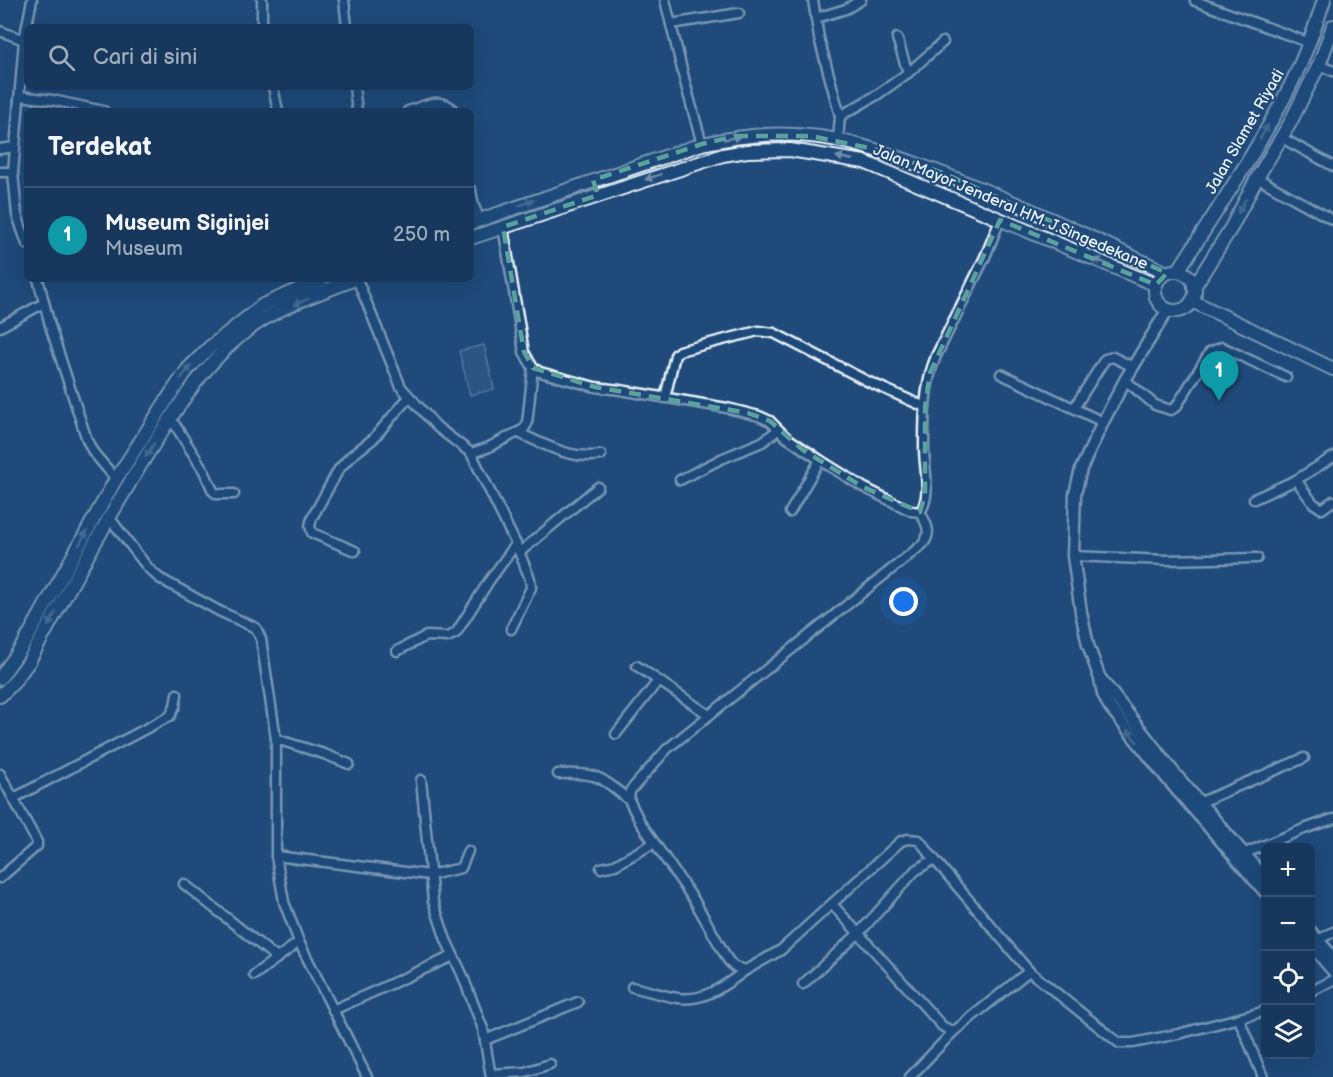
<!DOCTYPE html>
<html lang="id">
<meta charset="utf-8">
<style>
:root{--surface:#17385c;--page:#203f62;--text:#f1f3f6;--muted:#9eacbb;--line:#365272;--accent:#ff9aa2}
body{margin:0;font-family:"Balsamiq Sans",sans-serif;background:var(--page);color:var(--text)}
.controls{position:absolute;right:18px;bottom:18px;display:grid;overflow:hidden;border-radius:9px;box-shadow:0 6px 24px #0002}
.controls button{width:54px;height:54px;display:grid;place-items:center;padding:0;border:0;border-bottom:2px solid var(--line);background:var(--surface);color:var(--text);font:30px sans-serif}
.you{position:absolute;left:904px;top:602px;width:21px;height:21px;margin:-15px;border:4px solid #fff;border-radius:50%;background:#1a73e8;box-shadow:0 0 0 9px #1a73e833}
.badge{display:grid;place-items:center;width:39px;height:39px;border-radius:50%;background:var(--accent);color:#fff;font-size:20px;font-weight:700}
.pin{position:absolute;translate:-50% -50px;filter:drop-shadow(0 2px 3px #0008)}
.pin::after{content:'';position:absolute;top:32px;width:21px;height:18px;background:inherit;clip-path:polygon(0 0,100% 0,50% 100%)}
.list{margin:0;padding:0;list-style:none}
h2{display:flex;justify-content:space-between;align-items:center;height:78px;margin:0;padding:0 24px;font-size:26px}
h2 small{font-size:20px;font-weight:400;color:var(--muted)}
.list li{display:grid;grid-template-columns:39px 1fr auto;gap:18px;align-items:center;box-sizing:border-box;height:96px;padding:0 24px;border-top:2px solid var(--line)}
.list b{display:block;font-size:22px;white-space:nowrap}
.list p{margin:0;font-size:20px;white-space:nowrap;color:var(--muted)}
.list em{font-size:20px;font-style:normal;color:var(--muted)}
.icon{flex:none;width:33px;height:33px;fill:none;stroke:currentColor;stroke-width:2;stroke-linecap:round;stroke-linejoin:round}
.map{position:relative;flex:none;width:1333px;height:1077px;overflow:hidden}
.search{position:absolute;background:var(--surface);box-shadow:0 6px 24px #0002;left:24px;top:24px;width:450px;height:66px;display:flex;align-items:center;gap:15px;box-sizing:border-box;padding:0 21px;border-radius:9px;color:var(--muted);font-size:22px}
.panel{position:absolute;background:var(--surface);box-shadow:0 6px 24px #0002;left:24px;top:108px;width:450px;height:174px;border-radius:9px}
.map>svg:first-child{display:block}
.green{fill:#3c628c;stroke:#92aac2;stroke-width:1.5}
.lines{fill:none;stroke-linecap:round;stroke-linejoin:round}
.minor-casing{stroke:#e8f1f8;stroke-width:13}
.tertiary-casing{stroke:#e8f1f8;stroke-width:15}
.secondary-casing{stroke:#e8f1f8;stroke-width:16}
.minor{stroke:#1f4a7a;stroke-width:8}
.tertiary{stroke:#1f4a7a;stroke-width:10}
.secondary{stroke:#1f4a7a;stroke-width:12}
.oneway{fill:#6f8dac}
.marked{fill:none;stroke:#5ba19e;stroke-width:4.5;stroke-dasharray:12 8;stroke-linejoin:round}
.labels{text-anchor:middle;stroke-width:4.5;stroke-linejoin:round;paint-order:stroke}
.street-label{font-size:16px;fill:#e8f1f8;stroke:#1f4a7a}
</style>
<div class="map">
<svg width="1333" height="1077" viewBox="0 0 1333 1077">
<rect width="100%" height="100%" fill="#1f4a7a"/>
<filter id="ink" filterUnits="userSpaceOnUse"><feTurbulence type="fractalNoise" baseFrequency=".0167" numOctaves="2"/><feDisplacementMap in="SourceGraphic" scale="12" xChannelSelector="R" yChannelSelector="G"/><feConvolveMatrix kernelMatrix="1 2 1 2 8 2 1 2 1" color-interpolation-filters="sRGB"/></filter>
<g filter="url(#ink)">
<!-- green -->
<path class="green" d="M484 345 494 389 470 395 459 351Z"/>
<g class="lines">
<defs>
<g id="minor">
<path d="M262 0V27"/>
<path d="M344 0 347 27"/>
<path d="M665 0 686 86 702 144"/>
<path d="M813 0 819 38 840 116 838 140"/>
<path d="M1195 1 1310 43"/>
<path d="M816 18 846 9 861 0"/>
<path d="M671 24 739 13"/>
<path d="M0 31 24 40"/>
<path d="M897 38 908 73"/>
<path d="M1319 65 1333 71"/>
<path d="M273 87 278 111"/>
<path d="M354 87 357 111"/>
<path d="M20 96 52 100 104 111"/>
<path d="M408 111C423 106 443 95 454 111"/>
<path d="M840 116 877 95 908 73 943 42"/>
<path d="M1282 138 1333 166"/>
<path d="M0 149 15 147"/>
<path d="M0 172H13"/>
<path d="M1257 178 1333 220"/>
<path d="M471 190 474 206 480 220"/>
<path d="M503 227 524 352 533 368 540 372 595 387 620 390 727 408 759 416 770 421 786 437 820 460 863 487 911 511 920 512"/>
<path d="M27 244 17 215 13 172 24 40 32 0"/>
<path d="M38 279 51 329 87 440 93 452 116 479"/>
<path d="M357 279 401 387 437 427 471 453 516 544 530 579 531 588 511 629"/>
<path d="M0 327 44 303"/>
<path d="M1001 374 1103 422"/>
<path d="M1125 380 1155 405 1171 410 1176 407 1210 352 1222 347 1286 377"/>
<path d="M665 398 675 355 679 351 758 331 774 333 867 381 925 407"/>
<path d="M1074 408 1105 359 1113 357 1133 367"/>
<path d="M170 417 204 471 213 491 217 494H234"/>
<path d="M519 433C545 445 571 460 601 455"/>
<path d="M471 453 487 448 524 429 527 424 533 368"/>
<path d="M680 480 721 459 762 442 778 430"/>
<path d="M1296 480 1313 503 1322 509 1333 501"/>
<path d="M1254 499 1296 480 1333 457"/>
<path d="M790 512 820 460"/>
<path d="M920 512C927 524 932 533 923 544L667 749 630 791 629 800 640 822 694 900 728 960 734 967 746 970 781 950 901 841 908 839 919 840 934 859"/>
<path d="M920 512C932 496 924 468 924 448 924 417 924 385 936 356L985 257 1000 220"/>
<path d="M108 516 148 568 159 578 219 611 256 628 261 639 276 739V856L284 902 299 942 367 1077"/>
<path d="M355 551 312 533 310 526 312 518 339 469 351 456 373 439 409 397"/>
<path d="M520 552 598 487"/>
<path d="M1073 556 1165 560 1257 558"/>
<path d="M397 651 426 636 448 637 456 633 489 581 516 544"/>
<path d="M637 666 709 715"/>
<path d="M616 734 658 681"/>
<path d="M276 739 324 754 349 764"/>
<path d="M0 774 37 842V846L0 878"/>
<path d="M558 774C597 772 600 776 629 800"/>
<path d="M421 780 433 901 446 940 462 974 483 1029 491 1077"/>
<path d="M14 798 170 716 175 706 177 694"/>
<path d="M1194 805 1304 758"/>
<path d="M276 856 430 875 461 868 468 851"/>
<path d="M1238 856 1304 829 1333 819"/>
<path d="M601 868 615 865 654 843"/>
<path d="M184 884 277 958"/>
<path d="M832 904 942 1026 953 1032"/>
<path d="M1318 940 1333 932"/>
<path d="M254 975 299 942"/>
<path d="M803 984 859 933 915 871 934 859 1029 971"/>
<path d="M632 987C646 990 664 996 678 998 704 1002 726 985 746 970"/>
<path d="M1310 992 1333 980"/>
<path d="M333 1010 453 956"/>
<path d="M1239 1019 1263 1077"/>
<path d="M485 1040 578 1002"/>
<path d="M491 1074 525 1072 550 1064"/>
<path d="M910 1077 953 1032 1029 971 1119 1043H1133L1178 1034 1266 1011"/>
</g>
<g id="tertiary">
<path d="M1168 309 1125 380 1103 422 1081 469 1075 494 1073 556 1081 612 1088 645 1100 679 1103 694 1109 706 1169 781 1266 893"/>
<path d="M1101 679 1176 775 1266 879"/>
<path d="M1310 931 1333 957"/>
<path d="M1310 944 1333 971"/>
</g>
<g id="secondary">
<path d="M471 223 702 144C738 136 773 132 810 136 845 139 879 151 911 162 999 193 1083 234 1167 273"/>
<path d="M471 238 723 155 747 151 790 150 864 162 1156 285"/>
<path d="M1178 271C1215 213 1257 151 1288 90 1303 61 1314 31 1324 0"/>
<circle cx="1175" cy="291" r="20"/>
<path d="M1194 287 1231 228 1257 178 1290 123 1319 65 1333 26"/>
<path d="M1192 301 1333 369"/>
<path d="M0 678 24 644 116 479 170 395 188 369 210 347 263 305 322 279"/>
<path d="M0 696 13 683 28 663C66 595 102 527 143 461 175 410 208 355 259 322 288 303 323 292 355 279"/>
</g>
</defs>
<!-- minor casing -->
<use href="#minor" class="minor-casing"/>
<!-- tertiary casing -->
<use href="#tertiary" class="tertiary-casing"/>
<!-- secondary casing -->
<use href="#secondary" class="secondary-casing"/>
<!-- minor -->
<use href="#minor" class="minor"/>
<!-- tertiary -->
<use href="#tertiary" class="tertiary"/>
<!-- secondary -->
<use href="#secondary" class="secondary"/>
</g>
<!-- one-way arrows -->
<defs><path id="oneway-solid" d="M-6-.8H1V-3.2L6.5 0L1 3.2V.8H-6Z" transform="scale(1.5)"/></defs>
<g class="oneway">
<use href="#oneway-solid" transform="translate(1264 132) rotate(-60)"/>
<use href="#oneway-solid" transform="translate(732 138) rotate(-10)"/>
<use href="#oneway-solid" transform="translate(844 158) rotate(-169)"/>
<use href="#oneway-solid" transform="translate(653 177) rotate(162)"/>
<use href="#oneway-solid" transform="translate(526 203) rotate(-19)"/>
<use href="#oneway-solid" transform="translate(1242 206) rotate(117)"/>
<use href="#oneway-solid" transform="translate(1102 262) rotate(-157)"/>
<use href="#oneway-solid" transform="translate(301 302) rotate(157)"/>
<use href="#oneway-solid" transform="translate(186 372) rotate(-51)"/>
<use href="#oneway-solid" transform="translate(150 450) rotate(122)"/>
<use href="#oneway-solid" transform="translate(83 538) rotate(-61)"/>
<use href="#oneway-solid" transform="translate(52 619) rotate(119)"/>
<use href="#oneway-solid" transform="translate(1132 736) rotate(-130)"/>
</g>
</g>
<!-- marked area -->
<path d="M0 0H1333V1077H0ZM736 136H811L874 149 943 173 1167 273 1156 285 1000 220 930 373 925 407V494L920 512 863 487 803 450 770 421 748 413 595 387 533 368 524 352 503 227 598 195 593 180 702 144Z" fill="#1f4a7a" fill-opacity=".55" fill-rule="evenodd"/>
<path class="marked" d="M736 136H811L874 149 943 173 1167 273 1156 285 1000 220 930 373 925 407V494L920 512 863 487 803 450 770 421 748 413 595 387 533 368 524 352 503 227 598 195 593 180 702 144Z"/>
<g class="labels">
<!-- street labels -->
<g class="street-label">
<text transform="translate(1244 131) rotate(-60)" y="6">Jalan Slamet Riyadi</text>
<text transform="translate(1011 206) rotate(23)" y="6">Jalan Mayor Jenderal HM. J.Singedekane</text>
</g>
</g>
</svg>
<div class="controls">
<button>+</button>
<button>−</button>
<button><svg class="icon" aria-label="locate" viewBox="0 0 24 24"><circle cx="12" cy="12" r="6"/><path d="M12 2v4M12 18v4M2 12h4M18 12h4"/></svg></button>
<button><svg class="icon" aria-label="layers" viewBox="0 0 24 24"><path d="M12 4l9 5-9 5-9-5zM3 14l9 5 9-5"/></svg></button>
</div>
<div class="you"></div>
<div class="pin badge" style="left:1219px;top:401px;background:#0f9aa8">1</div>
<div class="search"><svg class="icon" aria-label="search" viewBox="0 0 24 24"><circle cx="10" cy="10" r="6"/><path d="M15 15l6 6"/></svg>Cari di sini</div>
<section class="panel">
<h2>Terdekat<small></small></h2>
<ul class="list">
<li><span class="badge" style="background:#0f9aa8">1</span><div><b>Museum Siginjei</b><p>Museum</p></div><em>250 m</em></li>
</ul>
</section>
</div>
